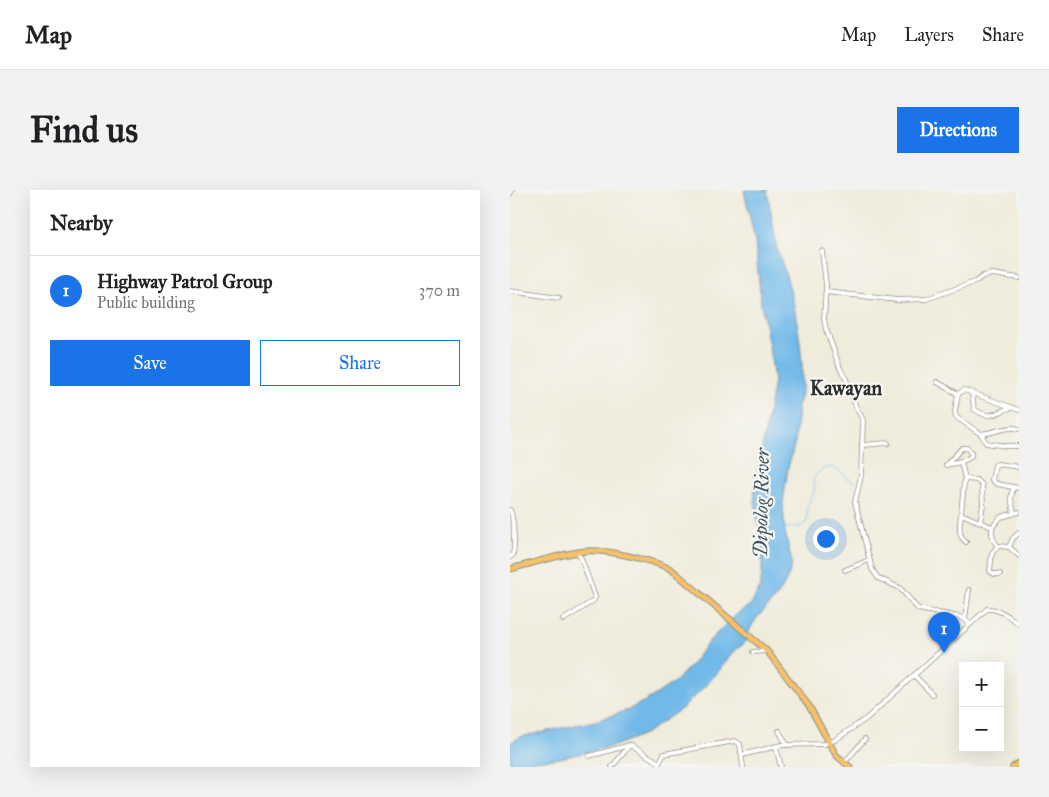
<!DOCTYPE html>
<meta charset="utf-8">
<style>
:root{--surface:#fff;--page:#f2f2f2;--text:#202124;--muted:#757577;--line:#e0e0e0;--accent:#1a73e8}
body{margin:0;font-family:"IM FELL Great Primer",serif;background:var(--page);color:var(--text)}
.controls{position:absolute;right:15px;bottom:15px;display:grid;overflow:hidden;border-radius:0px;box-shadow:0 5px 20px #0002}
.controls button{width:45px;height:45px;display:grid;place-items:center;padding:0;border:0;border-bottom:1px solid var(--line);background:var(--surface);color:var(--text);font:25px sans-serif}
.you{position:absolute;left:315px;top:348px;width:18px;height:18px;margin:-12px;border:4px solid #fff;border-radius:50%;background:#1a73e8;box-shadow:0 0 0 8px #1a73e833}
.badge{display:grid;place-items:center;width:32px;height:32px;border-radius:50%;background:var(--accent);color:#fff;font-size:16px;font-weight:700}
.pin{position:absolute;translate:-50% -41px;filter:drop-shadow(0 1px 2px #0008)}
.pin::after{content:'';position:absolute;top:26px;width:18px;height:15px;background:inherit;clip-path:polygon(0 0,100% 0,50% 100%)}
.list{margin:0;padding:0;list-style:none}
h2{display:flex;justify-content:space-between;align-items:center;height:65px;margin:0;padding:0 20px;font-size:21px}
h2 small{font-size:16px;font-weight:400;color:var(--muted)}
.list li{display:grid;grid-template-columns:32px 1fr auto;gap:15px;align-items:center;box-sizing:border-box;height:70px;padding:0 20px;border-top:1px solid var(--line)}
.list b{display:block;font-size:19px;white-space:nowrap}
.list p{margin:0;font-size:16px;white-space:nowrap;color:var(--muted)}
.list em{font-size:16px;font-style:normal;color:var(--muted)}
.actions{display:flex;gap:10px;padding:15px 20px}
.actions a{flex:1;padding:11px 0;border:1px solid var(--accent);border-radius:0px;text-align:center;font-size:18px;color:var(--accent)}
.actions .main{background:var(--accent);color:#fff}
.map{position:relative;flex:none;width:509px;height:577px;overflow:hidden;border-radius:0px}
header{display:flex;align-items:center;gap:30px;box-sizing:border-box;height:70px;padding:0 25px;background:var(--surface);border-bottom:1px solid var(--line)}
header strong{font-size:24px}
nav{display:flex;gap:28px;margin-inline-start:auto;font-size:18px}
.intro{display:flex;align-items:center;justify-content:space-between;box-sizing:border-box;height:120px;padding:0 30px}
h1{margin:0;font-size:35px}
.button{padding:12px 22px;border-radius:0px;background:var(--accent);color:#fff;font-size:18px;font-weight:700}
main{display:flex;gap:30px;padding:0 30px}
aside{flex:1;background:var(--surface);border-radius:0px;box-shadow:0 5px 20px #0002}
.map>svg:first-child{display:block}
.water{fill:#71b9e9;stroke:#4e728a}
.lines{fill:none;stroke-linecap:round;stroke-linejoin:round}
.stream{stroke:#71b9e9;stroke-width:1}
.minor-casing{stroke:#8e8c83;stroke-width:5.5}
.major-casing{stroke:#8e8c83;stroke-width:7}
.minor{stroke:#fff;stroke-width:4}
.major{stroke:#f5c16b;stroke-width:5}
.labels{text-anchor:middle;stroke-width:4.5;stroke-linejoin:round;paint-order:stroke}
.neighbourhood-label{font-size:20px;font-weight:bold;fill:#2b2b2b;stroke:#f6f6f2}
.water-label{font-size:20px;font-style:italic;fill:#405664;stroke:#f6f6f2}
</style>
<header>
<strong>Map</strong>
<nav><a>Map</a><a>Layers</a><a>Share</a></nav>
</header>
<div class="intro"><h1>Find us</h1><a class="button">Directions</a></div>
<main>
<aside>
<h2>Nearby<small></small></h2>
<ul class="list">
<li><span class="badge">1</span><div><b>Highway Patrol Group</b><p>Public building</p></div><em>370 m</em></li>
</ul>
<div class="actions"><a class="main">Save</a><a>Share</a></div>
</aside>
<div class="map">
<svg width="509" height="577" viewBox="0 0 509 577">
<rect width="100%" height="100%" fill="#f6f6f2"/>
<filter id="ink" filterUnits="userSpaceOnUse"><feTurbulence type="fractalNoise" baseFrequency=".02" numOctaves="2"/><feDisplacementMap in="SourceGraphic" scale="10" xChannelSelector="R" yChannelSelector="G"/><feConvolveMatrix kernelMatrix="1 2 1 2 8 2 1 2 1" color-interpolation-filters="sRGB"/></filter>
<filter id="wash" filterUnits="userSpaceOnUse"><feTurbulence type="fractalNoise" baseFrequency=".0096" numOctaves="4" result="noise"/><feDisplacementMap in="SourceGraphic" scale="20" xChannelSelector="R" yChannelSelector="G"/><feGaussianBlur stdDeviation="1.12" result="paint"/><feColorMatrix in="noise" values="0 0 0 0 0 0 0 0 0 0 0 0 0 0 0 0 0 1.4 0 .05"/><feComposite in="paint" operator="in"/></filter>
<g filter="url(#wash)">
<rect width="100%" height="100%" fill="#f0ecdb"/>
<!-- water -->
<path class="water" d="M234 0H257L267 59 276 85 284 115 290 152 292 176V200L288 215 285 252 278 278 273 313 275 342 282 373 278 387 269 404 246 429 240 439 236 452 224 461 204 487 174 517 136 543 107 555 51 568 24 571 23 574 15 577H0V553L10 547 85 531 118 520 142 507 166 491 182 474 200 450 227 424 241 414 249 400 252 385V349L247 328 244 303 264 191 261 168 251 113 245 51Z"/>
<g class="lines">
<!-- stream -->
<path class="stream" d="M274 338 290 337 297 332V317L305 299 303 289C321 266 325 281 344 292"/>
</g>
</g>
<g filter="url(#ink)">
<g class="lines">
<defs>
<g id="minor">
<path d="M0 4 2 0"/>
<path d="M312 61 316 95 314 129 316 139 330 178 336 189 346 217 353 230 351 286 345 312 362 379 368 388 390 398 408 419 450 427 461 434"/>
<path d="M0 101 49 108"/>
<path d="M316 102 387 110 416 109 465 92 473 86 482 84 509 88"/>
<path d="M427 192 448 204"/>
<path d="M462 203 464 219C480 230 483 224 500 218"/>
<path d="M509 220 454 200 448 204 445 221 446 227 471 244 476 253 496 256H509"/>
<path d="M471 244C483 243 500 235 509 239"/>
<path d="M352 255 378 253"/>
<path d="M452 258H457L461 263V267L451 272 436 275Z"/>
<path d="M451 272 455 289"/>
<path d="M509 277 488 274 485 275 482 290 487 294 509 298"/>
<path d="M503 298 501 308 504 323"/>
<path d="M0 320C4 330 5 355 3 365L0 367"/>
<path d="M451 324C450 334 447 345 456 352"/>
<path d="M470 332 473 315 472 295 467 290 455 289 454 293 451 324 482 337V344L485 353 488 356 499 357 509 366"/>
<path d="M482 337 491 327 509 322"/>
<path d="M488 356 482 363 480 381 484 384H490"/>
<path d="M499 357 503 348 509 343"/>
<path d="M335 380 359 370"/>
<path d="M455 429 459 400"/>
<path d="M53 430 83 411 85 407 71 368 67 363"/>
<path d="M243 462 257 461"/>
<path d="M404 485 422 504"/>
<path d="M269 541 277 555"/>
<path d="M266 557 271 577"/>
<path d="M232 565 271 555 315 554 325 550 357 528 477 419C489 418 500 427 509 434"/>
<path d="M79 566 120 555"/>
<path d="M334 573 355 549"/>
<path d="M102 577 120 555 148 572"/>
<path d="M147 577 154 564 225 551 230 554 233 577"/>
</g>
<g id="major">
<path d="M0 379C24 373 50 364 75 361 97 359 141 370 161 379L257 461 299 516 326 565 340 577"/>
<path d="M503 577 509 573"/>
</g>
</defs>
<!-- minor casing -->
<use href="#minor" class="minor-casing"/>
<!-- major casing -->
<use href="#major" class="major-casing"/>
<!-- minor -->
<use href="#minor" class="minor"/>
<!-- major -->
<use href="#major" class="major"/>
</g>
</g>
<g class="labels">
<!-- neighbourhood labels -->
<g class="neighbourhood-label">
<text x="336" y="205">Kawayan</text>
</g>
<!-- water labels -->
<g class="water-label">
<text transform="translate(251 313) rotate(-89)" y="7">Dipolog River</text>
</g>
</g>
</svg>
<div class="controls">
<button>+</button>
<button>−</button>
</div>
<div class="you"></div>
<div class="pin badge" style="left:434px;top:463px">1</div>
</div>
</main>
